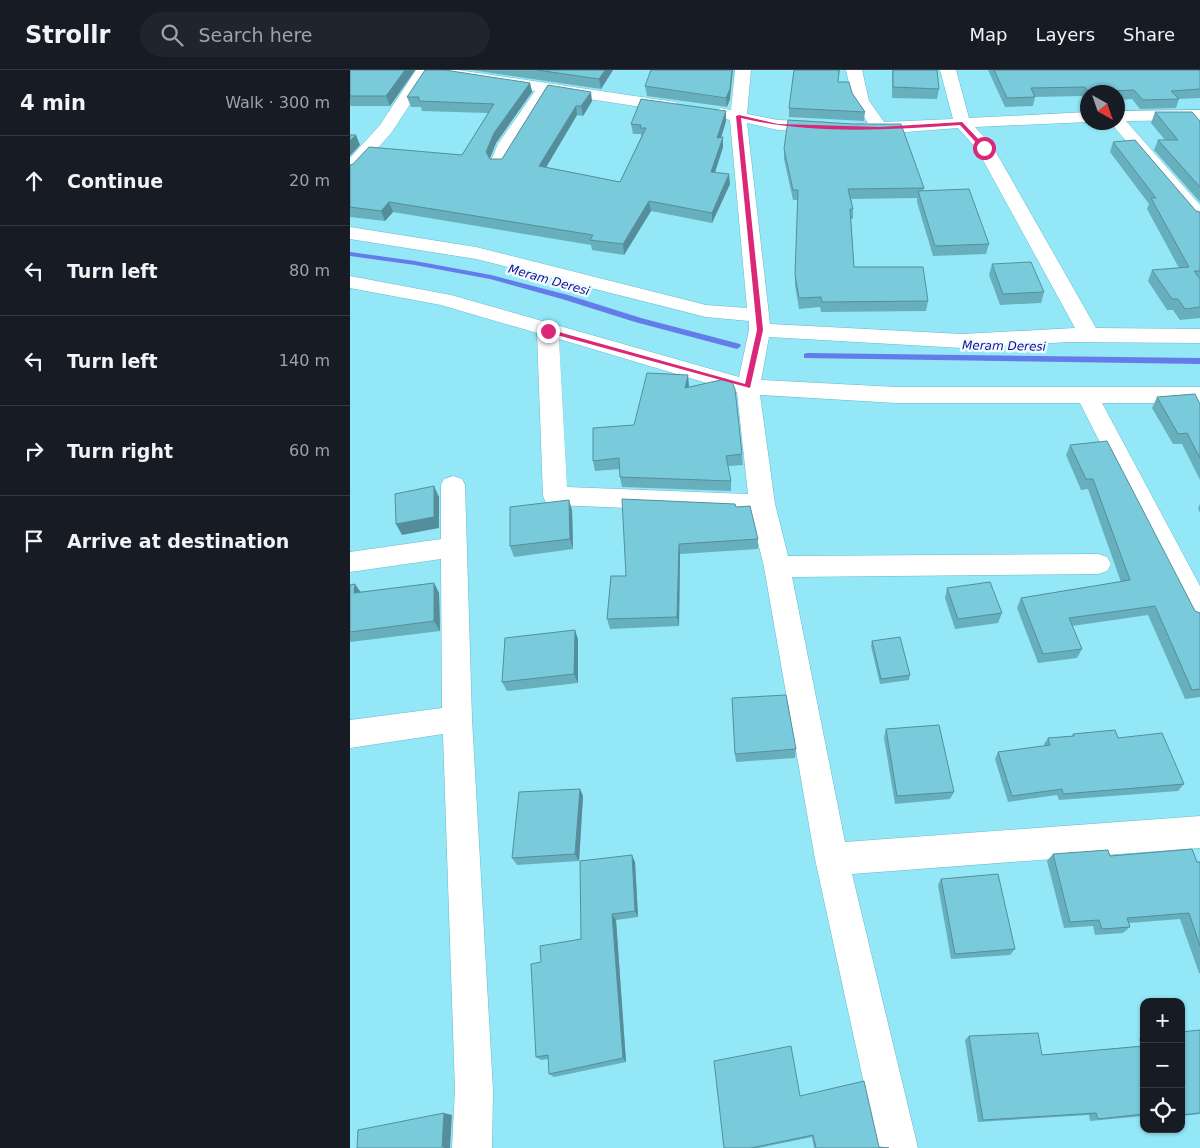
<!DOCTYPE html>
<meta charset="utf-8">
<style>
:root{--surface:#171b24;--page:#20242c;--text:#f1f3f6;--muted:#9ea1a6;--line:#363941}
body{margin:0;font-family:"DejaVu Sans",sans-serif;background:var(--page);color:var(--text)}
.controls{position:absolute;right:15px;bottom:15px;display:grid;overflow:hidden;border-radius:10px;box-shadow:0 1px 4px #0004}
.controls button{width:45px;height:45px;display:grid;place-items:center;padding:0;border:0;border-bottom:1px solid var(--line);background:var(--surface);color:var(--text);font:25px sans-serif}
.compass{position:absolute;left:730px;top:15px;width:45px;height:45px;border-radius:50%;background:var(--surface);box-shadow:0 1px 4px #0004;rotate:140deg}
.stop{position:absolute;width:15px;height:15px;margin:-11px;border:4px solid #db2777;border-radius:50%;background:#fff}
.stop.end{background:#db2777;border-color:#fff;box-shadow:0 1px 5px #0008}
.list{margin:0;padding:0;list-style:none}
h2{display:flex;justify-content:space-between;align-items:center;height:65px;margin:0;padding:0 20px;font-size:21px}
h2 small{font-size:16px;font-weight:400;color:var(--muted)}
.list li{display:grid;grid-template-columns:32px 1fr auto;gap:15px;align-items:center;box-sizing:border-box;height:90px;padding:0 20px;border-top:1px solid var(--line)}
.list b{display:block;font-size:19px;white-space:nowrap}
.list em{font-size:16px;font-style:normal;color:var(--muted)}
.icon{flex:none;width:28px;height:28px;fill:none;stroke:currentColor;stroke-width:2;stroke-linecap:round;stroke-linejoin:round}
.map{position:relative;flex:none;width:850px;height:1078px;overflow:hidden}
header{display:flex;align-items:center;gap:30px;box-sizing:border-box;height:70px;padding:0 25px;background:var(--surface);border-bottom:1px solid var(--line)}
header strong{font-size:24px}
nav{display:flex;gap:28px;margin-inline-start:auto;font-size:18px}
.search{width:350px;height:45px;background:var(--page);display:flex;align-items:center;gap:12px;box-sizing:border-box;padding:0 18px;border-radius:28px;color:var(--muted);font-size:19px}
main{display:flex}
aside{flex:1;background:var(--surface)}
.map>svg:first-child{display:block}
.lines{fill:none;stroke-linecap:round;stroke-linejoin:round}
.stream{fill:#647bea;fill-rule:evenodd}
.minor-casing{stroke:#68baca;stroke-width:1}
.minor{fill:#fff;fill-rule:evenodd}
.wall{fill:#68afbd}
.shaded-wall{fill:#558e9a}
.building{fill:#79cbdc;stroke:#558e9a}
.route{fill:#db2777}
.labels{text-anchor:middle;stroke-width:5;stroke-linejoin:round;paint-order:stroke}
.far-water-label{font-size:12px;font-style:italic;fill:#1d0895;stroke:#ecfcff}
</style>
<header>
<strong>Strollr</strong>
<div class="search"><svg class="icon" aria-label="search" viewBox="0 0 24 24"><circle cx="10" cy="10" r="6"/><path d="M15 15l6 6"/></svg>Search here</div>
<nav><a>Map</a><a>Layers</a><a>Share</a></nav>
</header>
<main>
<aside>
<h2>4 min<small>Walk · 300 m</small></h2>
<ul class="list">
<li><svg class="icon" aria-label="ahead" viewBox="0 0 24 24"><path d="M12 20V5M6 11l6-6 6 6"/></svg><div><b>Continue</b></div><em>20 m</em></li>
<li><svg class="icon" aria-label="left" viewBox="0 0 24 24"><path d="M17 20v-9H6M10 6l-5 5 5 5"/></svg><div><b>Turn left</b></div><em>80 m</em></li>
<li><svg class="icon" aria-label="left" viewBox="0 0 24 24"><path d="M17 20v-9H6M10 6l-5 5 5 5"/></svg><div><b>Turn left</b></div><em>140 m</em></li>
<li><svg class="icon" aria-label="right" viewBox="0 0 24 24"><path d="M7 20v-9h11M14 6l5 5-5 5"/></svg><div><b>Turn right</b></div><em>60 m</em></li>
<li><svg class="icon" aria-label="arrive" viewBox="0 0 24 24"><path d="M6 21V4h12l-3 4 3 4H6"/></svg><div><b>Arrive at destination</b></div></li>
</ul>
</aside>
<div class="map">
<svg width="850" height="1078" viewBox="0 0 850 1078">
<rect width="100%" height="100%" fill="#94e7f7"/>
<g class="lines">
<!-- stream -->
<g class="stream">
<path d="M0 182 65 191 141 205 218 225 291 248 390 274 391 276 387 279 285 252 212 229 140 209 65 195 0 186Z"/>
<path d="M457 283 850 288V294L454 288V284Z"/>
</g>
<defs>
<g id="minor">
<path d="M66 0H108L325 32 333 37 325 42 199 23 166 74 155 97H143L140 93 148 74 185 21 79 5 42 62 6 103 0 104V88L30 55Z"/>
<path d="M385 0H401L397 44 428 50 474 52 480 53 482 57 480 61 474 62 428 60 397 53 420 254 612 264 725 258 627 79 608 58 530 64 508 62 506 58 508 54 518 53 503 31 496 0H512L519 31 534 52 603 49 590 0H606L619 48 738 42V52L625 57 643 77 746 258 850 259V273L720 272 612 278 419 267 411 310 546 317H850V333H752L850 516V553L840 550 730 333H546L410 325 425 434 438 486 748 484 757 487 761 494 757 501 748 504 442 507 495 772 850 746V778L502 804 568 1078H528L465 789 414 497 401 443 205 435 196 433 193 426 187 263 91 235 0 218V206L101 225 389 307 399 260V251L356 247 126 189 0 169V157L126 177 356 235 397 238 380 50 364 46 362 43 370 38 381 40ZM209 269 387 322 398 424 217 417Z"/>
<path d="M850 40V50L776 51 850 135V152L843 150 760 52H768V41Z"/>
<path d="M103 406 112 409 115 415 122 649 143 1020 142 1078H102L105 1020 93 664 0 678V650L92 638 91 489 0 502V482L91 469V415L94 409Z"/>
</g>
</defs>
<!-- minor casing -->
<use href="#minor" class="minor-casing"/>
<!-- minor -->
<use href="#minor" class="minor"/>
</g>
<!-- wall -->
<g class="wall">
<path d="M0 0H65L40 36H0Z"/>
<path d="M121 0H263L251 19Z"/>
<path d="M444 0H490L488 12 502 23 515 42 514 51 439 47V38Z"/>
<path d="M542 0H587L589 19 587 29 542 28Z"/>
<path d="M638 0H850V28L829 29 826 38 790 39 782 29 768 30V22H738V31H736L732 26 685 27 683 36 655 37Z"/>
<path d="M180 13 182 22 146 73 140 89H152L198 15 242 31 233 46 227 45 196 97 270 112 291 67V64H283L281 54 376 41V51L371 67H373V77L365 102 380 114 362 153 301 141 274 185 242 180 241 175 43 142 35 151 0 147V95L112 85 138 43 72 41 71 37H61L57 27Z"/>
<path d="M295 16 380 29 377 37 297 26Z"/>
<path d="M805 42 850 51V132L804 80 808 70H815L801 53Z"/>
<path d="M763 72 846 141 850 142V248L830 250 823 240H817L798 211 802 200 829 198 797 139 799 134 760 82Z"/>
<path d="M434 79 574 118 573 121 639 174 636 184 583 186 567 132V128L501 129 503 139V149H501L504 197 578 231 576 241 471 242 470 237 449 239 445 215 448 130H443L434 89Z"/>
<path d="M642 194 694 222 691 233 650 235 639 205Z"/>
<path d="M339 316 338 317 392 384 393 395 378 396 381 411V421L272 417 270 407V399L245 401 243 391 284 355Z"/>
<path d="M807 327 850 334V410L832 374H823L802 338Z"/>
<path d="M720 375 845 541 850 543V627L835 629 798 545 722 556 732 579 727 588 688 593 667 538 671 528 771 512 738 419 731 420 716 385Z"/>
<path d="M850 434V443L848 438Z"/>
<path d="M386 437 408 469V479L330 484 329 556 260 559 257 549 276 506Z"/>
<path d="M222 440 223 479 164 487 160 476Z"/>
<path d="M84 513 89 523 90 561 0 572V515L10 522Z"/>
<path d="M597 518 652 543 648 553 605 559 595 528Z"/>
<path d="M228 569V613L157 621 152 612Z"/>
<path d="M522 571 560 605 559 610 530 614 521 576Z"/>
<path d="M536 659 604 722 600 729 545 734 534 668Z"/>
<path d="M723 664 768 668 834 714 828 721 709 730 707 725 658 732 645 689 648 682 694 676V674L698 668 722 666Z"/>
<path d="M446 679 445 688 386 692 385 684Z"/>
<path d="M230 719 233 726 229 791 167 795 162 788Z"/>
<path d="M703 784 760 786 850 792V903H849L830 849 779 853 780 857 773 863 745 865 743 856 714 858 697 791Z"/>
<path d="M285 792 288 847 266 850 276 992 204 1007 199 1004 198 989 191 990 186 987 231 869Z"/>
<path d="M591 809 665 879 660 885 601 889 588 815Z"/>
<path d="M850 960V1044L831 1046V962Z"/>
<path d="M619 966 692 985 791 976 789 969 794 966V1046L740 1051 739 1045 628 1052 615 970Z"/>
<path d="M450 1026 529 1077 539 1078H464L462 1067 408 1078H374Z"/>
</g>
<!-- shaded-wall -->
<g class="shaded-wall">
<path d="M55 0H65L40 36 36 26Z"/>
<path d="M255 0H263L251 19 249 9Z"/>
<path d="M382 0H383L380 29 377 37 376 28Z"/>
<path d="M180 13 182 22 146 73 138 92 136 82 144 63Z"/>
<path d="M241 22 242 31 233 46 231 36Z"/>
<path d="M226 36 227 45 191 106 189 96Z"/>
<path d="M376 41V51L368 78 367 68Z"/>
<path d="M6 65 10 75 0 86V71Z"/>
<path d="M373 67V77L362 112 361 102Z"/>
<path d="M379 104 380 114 362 153V143Z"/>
<path d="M299 131 301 141 274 185 273 174Z"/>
<path d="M39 132 43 142 35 151 31 141Z"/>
<path d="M338 305 339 316 336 329 335 318Z"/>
<path d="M84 416 89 427V458L52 465 46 454Z"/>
<path d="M219 430 222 440 223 479 220 469Z"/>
<path d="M329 474 330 484 329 556 327 547Z"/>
<path d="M84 513 89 523 90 561 84 551Z"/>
<path d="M5 514 12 524 4 523Z"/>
<path d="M225 560 228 569V613L224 604Z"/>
<path d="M230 719 233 726 229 791 225 784Z"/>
<path d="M282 785 285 792 288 847 285 841Z"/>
<path d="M262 844 266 850 276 992 273 988Z"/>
<path d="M94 1043 102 1045 100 1078H95L92 1076Z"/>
</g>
<!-- building -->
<g class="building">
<path d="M0 0H55L36 26H0Z"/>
<path d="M75 0H95L180 13 144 63 136 82 140 89H152L198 15 241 22 231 36H226L189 96 270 112 296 58H290L291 55 281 54 291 29 376 41 367 68 373 67 361 102 379 104 362 143 299 131 273 174 240 170 243 165 39 132 31 141 0 137V95L3 94 19 77 112 85 144 34 69 31V27H57Z"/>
<path d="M187 0H255L249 9Z"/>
<path d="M301 0H382L380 19 376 28 295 16Z"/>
<path d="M444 0H489L488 12H499L502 23 515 42 439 38Z"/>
<path d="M543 0H587L589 19 543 17Z"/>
<path d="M644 0H850V19L821 21 829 29 793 30 784 20 738 22 735 17 681 18 685 27 657 28Z"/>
<path d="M805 42H842L850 51V117L808 70H828Z"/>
<path d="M438 50 503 54H551L574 118 498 119 503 139H500L504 197H573L578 231 472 232 471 227 449 228 445 205 448 120H443L434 79Z"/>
<path d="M0 65H6L0 71Z"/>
<path d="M785 70 846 141 850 142V201H844L850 209V237L835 239 828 229H822L802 200 839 197 801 128H806L763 72Z"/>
<path d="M619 119 639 174 585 176 568 121Z"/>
<path d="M681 192 694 222 653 224 642 194Z"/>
<path d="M297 303 338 305 335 318 375 309 382 312 385 319 392 384 376 386 381 411 270 407 269 388 243 391V358L284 355Z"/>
<path d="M845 324 850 334V388L837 363 828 364 807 327Z"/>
<path d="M757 371 845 541 850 543V619L842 620 805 536 719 548 732 579 693 584 671 528 780 510 743 409H736L720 375Z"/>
<path d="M84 416V447L46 454 45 424Z"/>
<path d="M272 429 385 434 386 437 400 436 408 469 329 474 327 547 257 549 261 506H276Z"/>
<path d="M219 430 220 469 160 476V437Z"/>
<path d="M640 512 652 543 608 549 597 518Z"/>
<path d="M84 513V551L0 562V515L5 514 4 523Z"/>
<path d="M225 560 224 604 152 612 155 568Z"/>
<path d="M550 567 560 605 531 609 522 571Z"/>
<path d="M436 625 446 679 385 684 382 628Z"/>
<path d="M589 655 604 722 547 726 536 659Z"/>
<path d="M765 660 768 668 812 663 834 714 713 724 712 719 662 726 648 682 700 675 698 668 724 666 723 664Z"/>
<path d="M230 719 225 784 162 788 169 722Z"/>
<path d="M842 779 847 792H850V876L839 843 777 848 780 857 752 859 749 850 720 852 703 784 758 780 760 786Z"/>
<path d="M282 785 285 841 262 844 273 988 199 1004 198 985 186 987 181 894 191 892 190 876 231 869 230 791Z"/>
<path d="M648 804 665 879 605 884 591 809Z"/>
<path d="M850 960V1043L831 1045V962Z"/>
<path d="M688 963 692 985 794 976V1044L748 1049 746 1043 633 1050 619 966Z"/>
<path d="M441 976 450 1026 514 1011 529 1077 539 1078H466L463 1065 401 1078H374L364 991Z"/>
<path d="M94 1043 92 1076 95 1078H7L8 1060Z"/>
</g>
<!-- route -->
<path class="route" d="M389 45 428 54 530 57 612 52 637 78 632 79 610 55C537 60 463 65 391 48L413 260 400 318 196 262 198 259 395 314 407 260 386 46Z"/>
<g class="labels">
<!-- far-water labels -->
<g class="far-water-label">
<text transform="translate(199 210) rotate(16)" y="4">Meram Deresi</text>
<text transform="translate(654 276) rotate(1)" y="4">Meram Deresi</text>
</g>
</g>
</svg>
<div class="controls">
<button>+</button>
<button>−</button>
<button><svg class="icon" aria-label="locate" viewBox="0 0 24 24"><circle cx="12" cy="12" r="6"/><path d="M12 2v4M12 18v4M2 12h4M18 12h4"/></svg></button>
</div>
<svg class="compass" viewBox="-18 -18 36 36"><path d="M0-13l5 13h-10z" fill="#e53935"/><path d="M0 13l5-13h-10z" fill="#9ea1a6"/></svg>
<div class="stop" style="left:634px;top:78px"></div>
<div class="stop end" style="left:198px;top:261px"></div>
</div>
</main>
